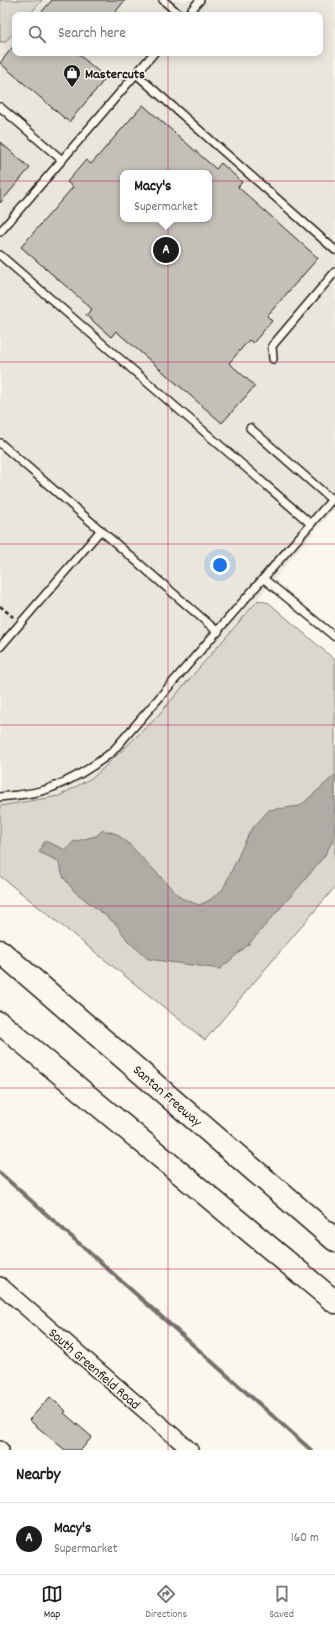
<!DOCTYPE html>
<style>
:root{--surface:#fff;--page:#f6f6f6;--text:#202124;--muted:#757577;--line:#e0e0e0;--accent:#1c1c1c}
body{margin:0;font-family:Dekko,sans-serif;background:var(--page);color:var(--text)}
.you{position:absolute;left:220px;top:565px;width:14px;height:14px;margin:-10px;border:3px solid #fff;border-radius:50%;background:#1a73e8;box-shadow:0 0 0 6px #1a73e833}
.badge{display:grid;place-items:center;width:26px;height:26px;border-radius:50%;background:var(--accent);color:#fff;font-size:13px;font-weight:700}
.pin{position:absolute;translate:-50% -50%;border:2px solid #fff;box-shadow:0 1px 4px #0006}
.popup{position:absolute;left:120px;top:170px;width:92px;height:52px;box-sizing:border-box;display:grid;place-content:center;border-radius:8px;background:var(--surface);filter:drop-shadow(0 1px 3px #0005);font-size:13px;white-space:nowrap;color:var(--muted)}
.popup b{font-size:15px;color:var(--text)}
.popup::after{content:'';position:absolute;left:50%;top:100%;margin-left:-8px;border:8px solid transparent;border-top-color:var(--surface)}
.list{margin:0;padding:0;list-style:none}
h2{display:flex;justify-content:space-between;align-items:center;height:52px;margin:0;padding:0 16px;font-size:17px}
h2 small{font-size:13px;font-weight:400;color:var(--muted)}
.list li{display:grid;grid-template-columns:26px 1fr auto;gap:12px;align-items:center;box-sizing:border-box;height:72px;padding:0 16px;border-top:1px solid var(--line)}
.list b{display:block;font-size:15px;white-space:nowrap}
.list p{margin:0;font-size:13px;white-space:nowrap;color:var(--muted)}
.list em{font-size:13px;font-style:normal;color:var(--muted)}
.icon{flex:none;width:22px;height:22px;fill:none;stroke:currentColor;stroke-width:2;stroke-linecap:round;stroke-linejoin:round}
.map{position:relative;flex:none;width:335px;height:1450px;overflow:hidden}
.search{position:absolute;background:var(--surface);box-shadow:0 2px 10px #0003;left:12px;right:12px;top:12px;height:44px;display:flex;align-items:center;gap:10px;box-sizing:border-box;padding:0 14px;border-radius:8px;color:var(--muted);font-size:15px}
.sheet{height:124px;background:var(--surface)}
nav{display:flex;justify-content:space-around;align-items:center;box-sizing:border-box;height:56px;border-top:1px solid var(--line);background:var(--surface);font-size:11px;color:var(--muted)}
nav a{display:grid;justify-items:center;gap:2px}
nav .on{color:var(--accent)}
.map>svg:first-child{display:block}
.built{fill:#eae6dc;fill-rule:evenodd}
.green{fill:#dad7ce;stroke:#7b7a75}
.water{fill:#afaca5;stroke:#74726e}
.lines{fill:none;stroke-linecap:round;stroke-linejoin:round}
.stream{stroke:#74726e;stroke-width:4}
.building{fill:#c3c0b8;stroke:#1c1c1c;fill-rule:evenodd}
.service-casing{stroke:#1c1c1c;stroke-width:10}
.minor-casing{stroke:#1c1c1c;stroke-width:18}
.motorway-casing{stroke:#1c1c1c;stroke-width:25}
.path{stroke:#1c1c1c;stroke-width:2.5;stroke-dasharray:4 3;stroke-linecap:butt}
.service{stroke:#fbf7ec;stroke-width:7}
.minor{stroke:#fbf7ec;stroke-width:15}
.motorway{stroke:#fbf7ec;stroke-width:22}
.grid{fill:none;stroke:#c2185b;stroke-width:1;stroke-opacity:0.55}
.labels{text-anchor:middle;stroke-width:3;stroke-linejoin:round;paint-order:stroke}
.poi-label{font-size:14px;font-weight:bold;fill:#1c1c1c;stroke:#fbf7ec;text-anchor:start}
.street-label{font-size:14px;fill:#1c1c1c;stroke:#fbf7ec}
</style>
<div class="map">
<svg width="335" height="1450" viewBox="0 0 335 1450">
<rect width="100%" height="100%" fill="#fbf7ec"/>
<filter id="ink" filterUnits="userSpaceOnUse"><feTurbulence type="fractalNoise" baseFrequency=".025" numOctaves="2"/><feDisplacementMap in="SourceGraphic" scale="8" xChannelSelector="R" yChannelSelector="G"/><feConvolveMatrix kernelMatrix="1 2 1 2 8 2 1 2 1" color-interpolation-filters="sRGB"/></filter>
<g filter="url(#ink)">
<!-- built -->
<path class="built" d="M0 0H335V507L14 887 0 876ZM15 15H320V53H15ZM123 173H209V219H123Z"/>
<!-- green -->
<g class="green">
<path d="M0 0H42L29 15H15V31L4 43 2 41 0 43Z"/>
<path d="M258 600 269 603 335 660V887L205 1040 0 876V806L59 796 95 776 154 720Z"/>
</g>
<!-- water -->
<path class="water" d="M335 775V836L325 855 304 881 248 945 220 969 148 959 128 941 116 924 74 891 64 878 58 861 39 852 45 841 66 850 73 842 96 836 103 830 117 834 129 844 181 898 199 905 210 900 223 889 250 831 269 810 300 806Z"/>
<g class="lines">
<!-- stream -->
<path class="stream" d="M0 1173 311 1450"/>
</g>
<!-- building -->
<g class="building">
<path d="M52 0H125L113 15H39Z"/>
<path d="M15 44V53H77L106 78 69 122 0 63Z"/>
<path d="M143 105 216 169 221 163 242 182 238 187 318 258 267 316 272 321 253 343 249 340 229 363 255 386 222 423 116 331 111 337 86 315 92 309 21 247 73 187 67 182 86 160 91 164ZM123 173H209V219H123Z"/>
<path d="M0 142 30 168 0 203Z"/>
<path d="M50 1397 66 1411 64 1413 92 1437 81 1450H65L29 1420Z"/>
</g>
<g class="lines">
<defs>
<g id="service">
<path d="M163 0 180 15"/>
<path d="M187 15 200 0"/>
<path d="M136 74 335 250"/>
<path d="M0 107 62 160"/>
<path d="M0 232 154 53"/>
<path d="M0 255 311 524"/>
<path d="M273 359 272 346 335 272"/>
<path d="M250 428 332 500"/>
<path d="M0 443 218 632"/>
<path d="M264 579 335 637"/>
<path d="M0 647 101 530"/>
<path d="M0 797C17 795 37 794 53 787 74 779 94 766 112 752L335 496"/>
</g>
<g id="minor">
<path d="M0 1285 190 1450"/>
<path d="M0 1449 1 1450"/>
</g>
<g id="motorway">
<path d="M0 951 335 1240"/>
<path d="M0 1023 335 1302"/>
</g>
</defs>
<!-- service casing -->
<use href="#service" class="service-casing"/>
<!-- minor casing -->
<use href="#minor" class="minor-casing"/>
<!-- motorway casing -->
<use href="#motorway" class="motorway-casing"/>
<!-- path -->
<path class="path" d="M0 606 13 617"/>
<!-- service -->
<use href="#service" class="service"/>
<!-- minor -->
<use href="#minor" class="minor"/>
<!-- motorway -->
<use href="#motorway" class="motorway"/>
</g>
</g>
<!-- grid -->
<path class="grid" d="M168 0V15M168 53V1450M0 181H335M0 362H335M0 544H335M0 725H335M0 906H335M0 1088H335M0 1269H335"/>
<!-- icons -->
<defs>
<symbol id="shop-pin" viewBox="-11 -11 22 30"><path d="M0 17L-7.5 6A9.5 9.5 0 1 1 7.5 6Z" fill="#1c1c1c" stroke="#fbf7ec"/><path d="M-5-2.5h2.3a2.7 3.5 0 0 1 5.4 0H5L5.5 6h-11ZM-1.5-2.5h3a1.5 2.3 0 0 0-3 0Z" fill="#fff"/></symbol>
</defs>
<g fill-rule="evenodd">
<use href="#shop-pin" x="62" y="63" width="20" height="27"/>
</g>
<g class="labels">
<!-- poi labels -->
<g class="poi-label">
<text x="85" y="78">Mastercuts</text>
</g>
<!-- street labels -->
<g class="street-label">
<text transform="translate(168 1095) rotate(41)" y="5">Santan Freeway</text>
<text transform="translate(95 1368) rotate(41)" y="5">South Greenfield Road</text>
</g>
</g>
</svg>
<div class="you"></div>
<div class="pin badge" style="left:166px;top:250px">A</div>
<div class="popup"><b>Macy's</b>Supermarket</div>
<div class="search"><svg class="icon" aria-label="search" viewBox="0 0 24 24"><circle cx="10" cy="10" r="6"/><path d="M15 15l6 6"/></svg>Search here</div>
</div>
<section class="sheet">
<h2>Nearby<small></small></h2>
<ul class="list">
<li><span class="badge">A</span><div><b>Macy's</b><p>Supermarket</p></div><em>160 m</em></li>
</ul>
</section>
<nav>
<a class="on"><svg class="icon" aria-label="map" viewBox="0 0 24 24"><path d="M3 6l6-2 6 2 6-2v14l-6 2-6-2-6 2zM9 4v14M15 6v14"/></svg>Map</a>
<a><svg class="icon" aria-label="directions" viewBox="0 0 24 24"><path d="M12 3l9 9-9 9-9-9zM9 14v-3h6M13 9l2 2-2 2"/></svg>Directions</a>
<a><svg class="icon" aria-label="saved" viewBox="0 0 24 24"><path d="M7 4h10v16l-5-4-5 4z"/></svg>Saved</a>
</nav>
